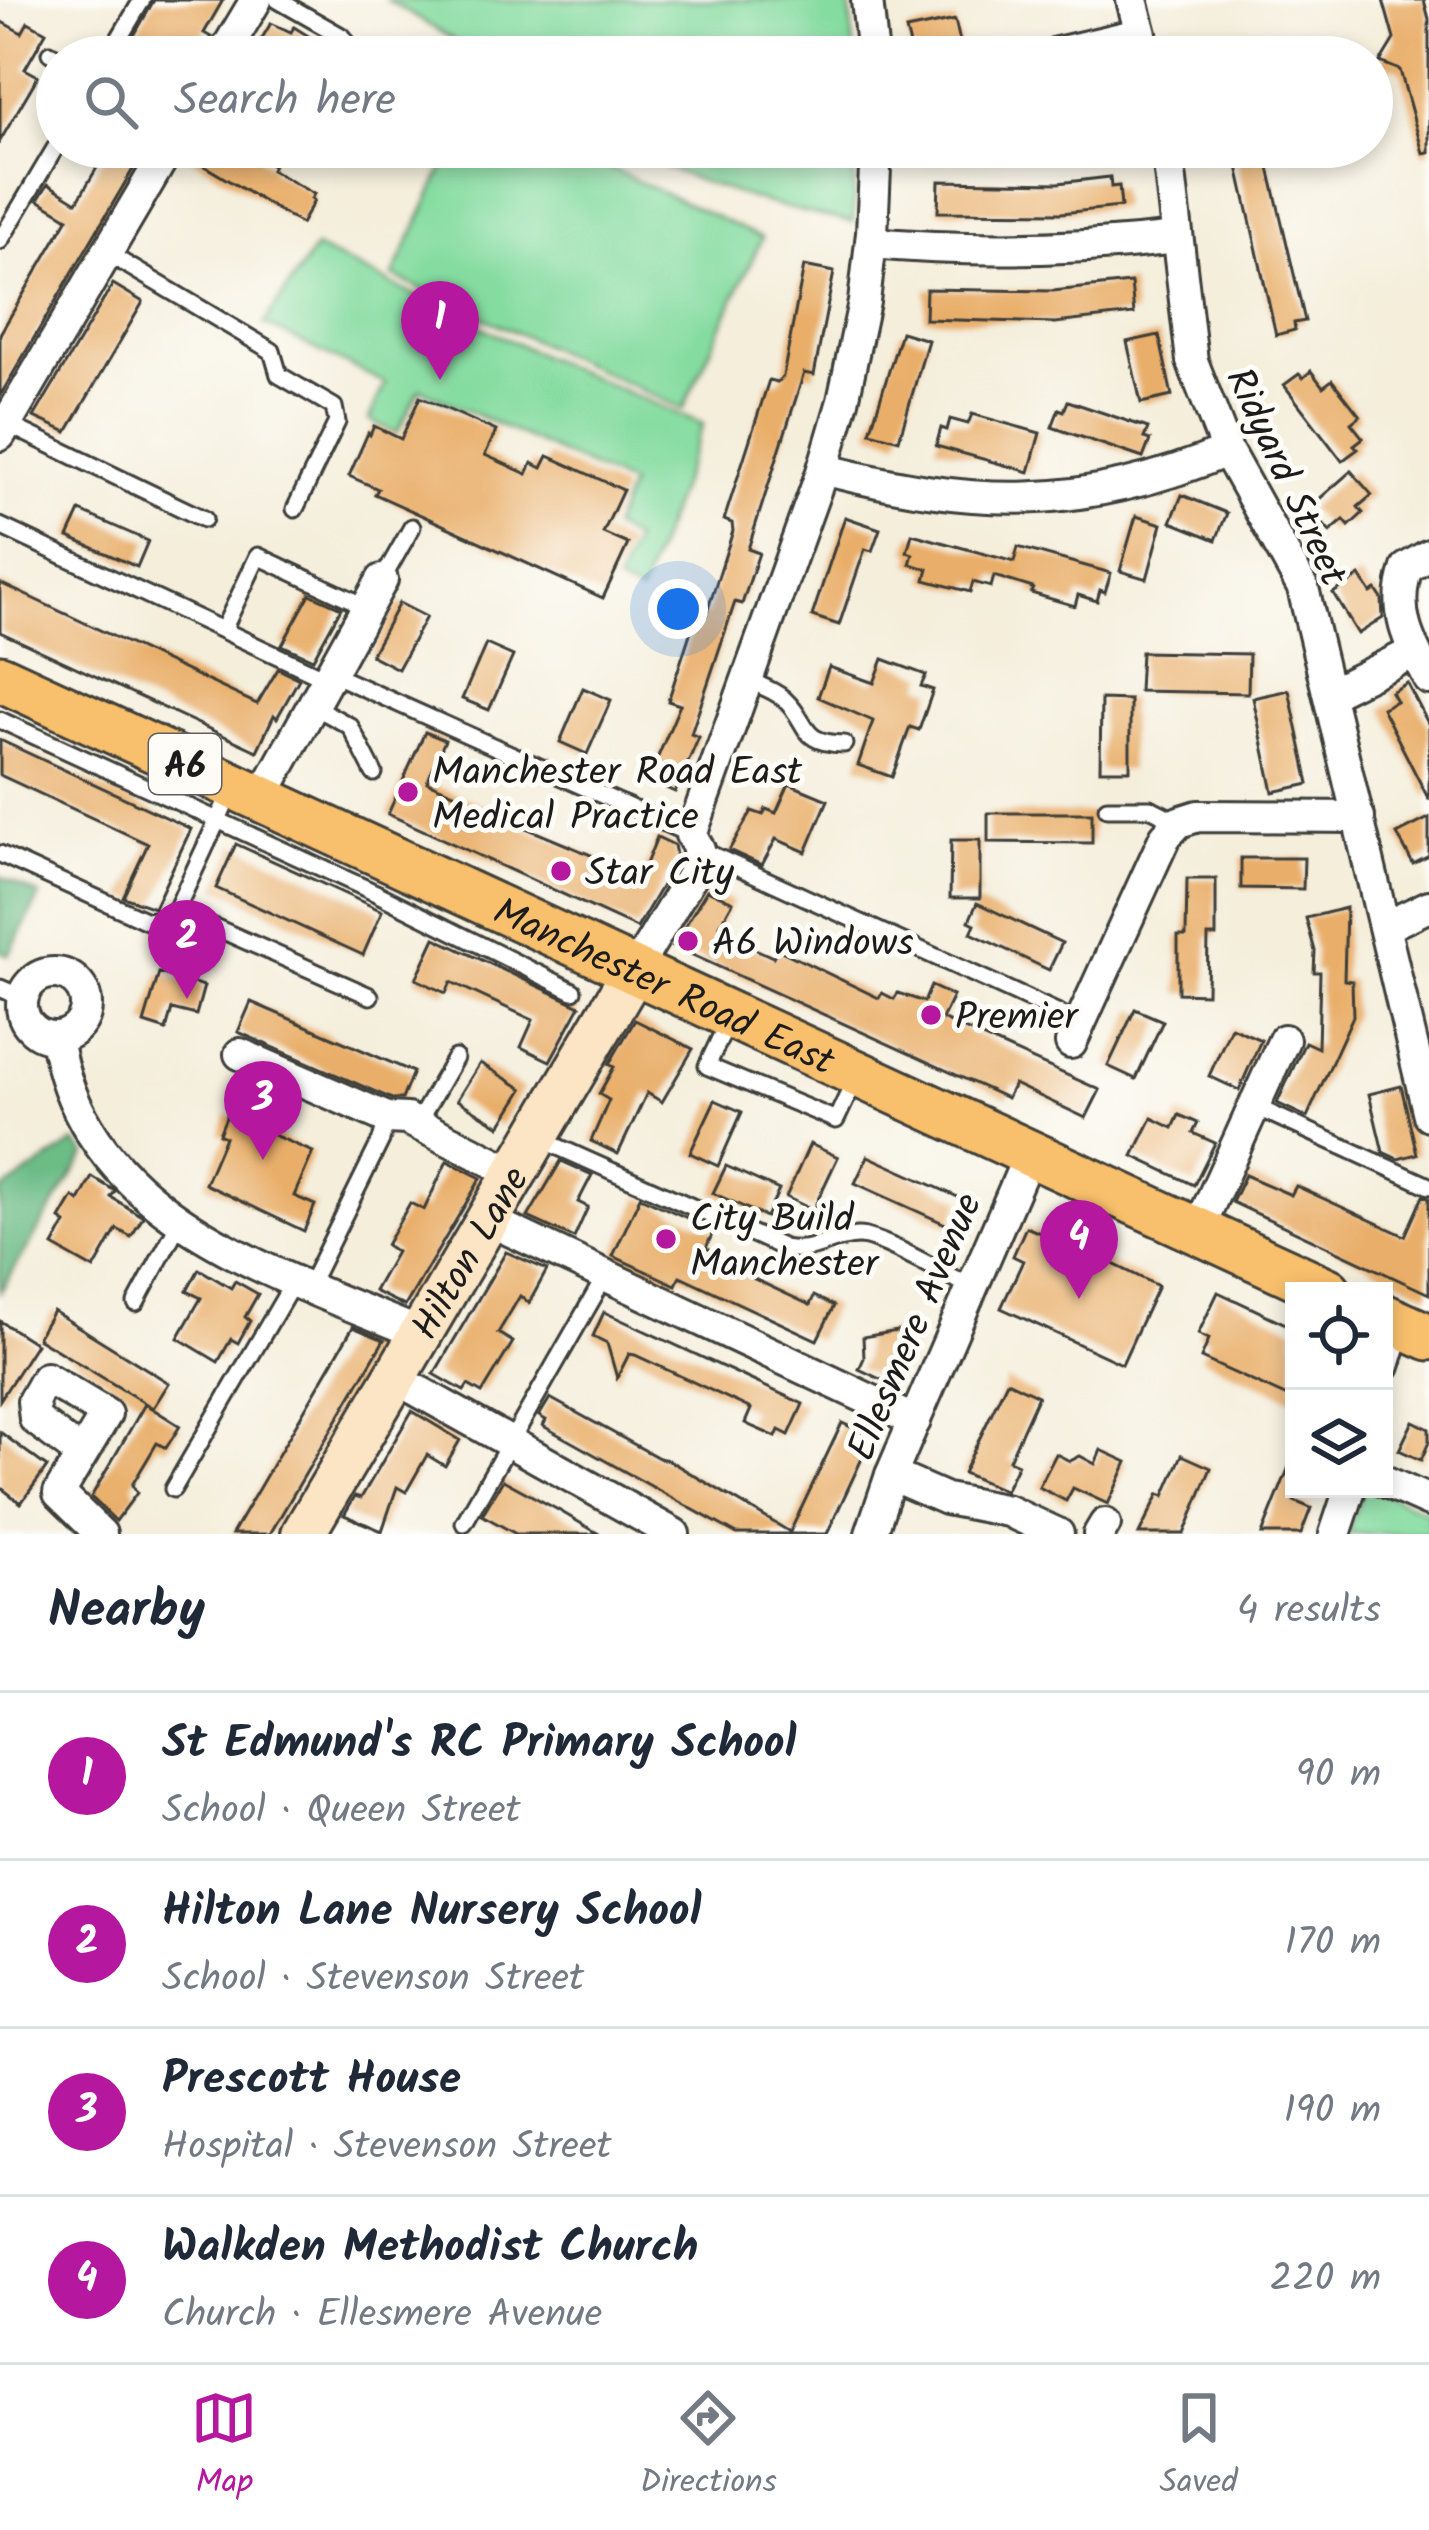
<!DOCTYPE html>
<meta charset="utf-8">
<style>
:root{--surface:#fff;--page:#f2f2f3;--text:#1f2937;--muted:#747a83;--line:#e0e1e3;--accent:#b5179e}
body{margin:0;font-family:Kalam,sans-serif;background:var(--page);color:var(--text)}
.controls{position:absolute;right:36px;bottom:36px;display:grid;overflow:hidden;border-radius:0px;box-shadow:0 6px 18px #0003}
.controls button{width:108px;height:108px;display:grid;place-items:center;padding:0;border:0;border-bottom:3px solid var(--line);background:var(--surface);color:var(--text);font:60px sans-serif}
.you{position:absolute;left:678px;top:609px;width:42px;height:42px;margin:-30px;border:9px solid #fff;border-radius:50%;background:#1a73e8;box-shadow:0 0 0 18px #1a73e833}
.badge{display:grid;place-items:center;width:78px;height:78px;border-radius:50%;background:var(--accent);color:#fff;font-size:39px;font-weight:700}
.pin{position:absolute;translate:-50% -99px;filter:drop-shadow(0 3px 6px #0008)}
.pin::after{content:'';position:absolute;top:63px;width:42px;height:36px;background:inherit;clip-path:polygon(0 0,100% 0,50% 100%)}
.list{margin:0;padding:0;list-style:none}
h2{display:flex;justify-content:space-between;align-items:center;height:156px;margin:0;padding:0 48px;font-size:51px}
h2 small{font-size:39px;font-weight:400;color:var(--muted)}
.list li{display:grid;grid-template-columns:78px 1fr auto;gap:36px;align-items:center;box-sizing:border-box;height:168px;padding:0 48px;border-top:3px solid var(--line)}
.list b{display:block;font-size:45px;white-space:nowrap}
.list p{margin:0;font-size:39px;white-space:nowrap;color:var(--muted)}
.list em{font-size:39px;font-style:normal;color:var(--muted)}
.icon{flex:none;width:66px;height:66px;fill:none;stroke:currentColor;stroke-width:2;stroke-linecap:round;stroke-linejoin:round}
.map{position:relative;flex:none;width:1429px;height:1534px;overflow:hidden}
.search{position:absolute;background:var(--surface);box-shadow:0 6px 18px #0003;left:36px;right:36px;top:36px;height:132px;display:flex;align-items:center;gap:30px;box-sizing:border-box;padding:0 42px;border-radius:66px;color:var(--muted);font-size:45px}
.sheet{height:828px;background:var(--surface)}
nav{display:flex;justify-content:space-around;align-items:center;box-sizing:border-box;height:168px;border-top:3px solid var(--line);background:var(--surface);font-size:33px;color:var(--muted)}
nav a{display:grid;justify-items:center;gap:6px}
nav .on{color:var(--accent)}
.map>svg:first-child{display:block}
.green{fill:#85dca0;stroke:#507c5e;stroke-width:3}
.forest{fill:#6cbc86;stroke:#446c51;stroke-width:3}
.building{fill:#e9af6a}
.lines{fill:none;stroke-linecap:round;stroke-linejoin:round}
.lane-casing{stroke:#3c3c39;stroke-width:21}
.street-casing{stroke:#3c3c39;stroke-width:36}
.secondary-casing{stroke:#3c3c39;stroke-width:48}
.primary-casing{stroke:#3c3c39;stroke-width:51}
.lane{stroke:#fff;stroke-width:15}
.street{stroke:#fff;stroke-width:30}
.secondary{stroke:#fce5c4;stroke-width:42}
.primary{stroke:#f8bf6c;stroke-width:45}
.poi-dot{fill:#b5179e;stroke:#fdfcf7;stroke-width:4.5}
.labels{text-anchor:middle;stroke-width:10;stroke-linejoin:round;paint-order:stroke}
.shield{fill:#fdfcf7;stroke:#605f5e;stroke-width:3}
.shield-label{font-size:36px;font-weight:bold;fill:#1c1c1c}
.street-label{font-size:39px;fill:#1c1c1c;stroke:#fdfcf7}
.poi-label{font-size:39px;fill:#1c1c1c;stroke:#fdfcf7;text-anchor:start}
</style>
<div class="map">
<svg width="1429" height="1534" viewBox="0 0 1429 1534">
<rect width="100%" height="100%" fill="#fdfcf7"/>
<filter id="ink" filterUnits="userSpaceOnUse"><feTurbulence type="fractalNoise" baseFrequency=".00833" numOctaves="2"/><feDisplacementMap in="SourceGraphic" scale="24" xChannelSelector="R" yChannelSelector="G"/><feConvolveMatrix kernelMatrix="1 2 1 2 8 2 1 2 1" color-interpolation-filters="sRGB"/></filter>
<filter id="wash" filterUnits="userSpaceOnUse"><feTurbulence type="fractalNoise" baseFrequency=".004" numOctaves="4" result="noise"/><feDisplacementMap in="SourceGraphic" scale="48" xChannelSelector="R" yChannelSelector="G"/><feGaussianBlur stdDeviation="2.7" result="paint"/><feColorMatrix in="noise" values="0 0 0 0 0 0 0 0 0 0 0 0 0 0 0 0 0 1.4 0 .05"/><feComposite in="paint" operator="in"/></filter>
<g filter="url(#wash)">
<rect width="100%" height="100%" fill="#f4eedb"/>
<!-- green -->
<g class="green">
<path d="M387 0H849L855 57H461L465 47Z"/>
<path d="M453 147H563L762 238 683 409 393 276Z"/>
<path d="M622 147H855L853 222C775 209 693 183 622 147Z"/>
<path d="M315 248 562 365 703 424 640 594 617 583 634 540 612 528 630 485 420 389 397 433 369 420 385 383 264 324Z"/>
<path d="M1363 1489H1374L1429 1513V1534H1347Z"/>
</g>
<!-- forest -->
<g class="forest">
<path d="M0 876 40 896 9 955 0 951Z"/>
<path d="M75 1142 86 1154 0 1292V1192Z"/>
</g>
<g id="blocks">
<!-- building -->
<g class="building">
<path d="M154 0H223L204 33 211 37 199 57H122Z"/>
<path d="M1383 0H1424L1429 19V152L1423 153 1400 70 1380 62 1394 39Z"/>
<path d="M955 20 961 46 913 57 906 30Z"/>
<path d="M0 21 22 33 28 22 46 32 25 69 38 76 0 141Z"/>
<path d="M271 23 291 32 294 27 342 57H251Z"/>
<path d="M1238 35 1244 57H1179L1178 50Z"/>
<path d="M109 147H146L0 396V334L68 218 38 200 48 184 77 202Z"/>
<path d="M188 147H267L260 159 273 166 271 170 314 194 311 199 314 201 301 224 186 155Z"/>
<path d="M1254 149 1256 157 1266 155 1305 321 1294 323 1295 330 1276 335 1235 153Z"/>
<path d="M1110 177 1111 187 1119 186 1121 207 1061 213 938 212 939 181 1058 183Z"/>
<path d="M804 266 834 272 814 375 804 373 748 549 759 553 742 604 735 602 691 734 699 737 675 792 648 780 680 705 668 701 697 612 706 615 733 531 732 523 724 520 769 380 777 382 783 376Z"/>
<path d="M1131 283 1134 314 1055 323 925 319 926 289 1053 291Z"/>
<path d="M113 284 143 302 67 432 34 417Z"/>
<path d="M901 332 928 340 899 440 870 432Z"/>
<path d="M1159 335 1172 396 1141 403 1127 342Z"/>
<path d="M1311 371 1323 387 1332 380 1360 416 1351 423 1363 438 1354 445 1358 449 1342 461 1284 385 1299 374 1303 378Z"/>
<path d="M420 397 496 431 485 455 527 474 532 463 542 468 548 456 623 490 603 533 628 544 603 598 375 494 378 489 349 476 368 433 370 435 374 426 401 439Z"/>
<path d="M1068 401 1148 428 1144 438 1150 440 1143 458 1052 427 1059 409 1064 411Z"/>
<path d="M972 414 1040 433 1029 472 936 446 941 428 947 430 950 419 968 424Z"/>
<path d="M1351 471 1372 495 1358 507 1363 513 1349 526 1344 520 1330 532 1309 508Z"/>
<path d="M1182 495 1227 513 1216 540 1171 522Z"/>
<path d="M80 511 148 541 137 567 68 537Z"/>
<path d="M1136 516 1162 524 1147 579 1120 571Z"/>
<path d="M845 517 880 529 872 551 865 549 839 625 812 616Z"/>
<path d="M912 534 1014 562 1018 547 1111 573 1105 592 1100 590 1097 601 1078 595 1075 606 1031 593 1033 588 994 576 991 587 973 582 970 592 925 580 928 569 910 564 913 554 907 552Z"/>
<path d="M1360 576 1371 593 1376 590 1382 599 1383 618 1358 634 1333 593Z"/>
<path d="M0 583 257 704 278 669 299 679 277 718 274 715 257 751 0 632Z"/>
<path d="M310 594 341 608 313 659 282 645Z"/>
<path d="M399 603 426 617 398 669 371 655Z"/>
<path d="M486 644 513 656 489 710 462 699Z"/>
<path d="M1141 652 1249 654 1248 693 1139 691Z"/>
<path d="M883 659 926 675 921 686 933 690 919 730 910 727 892 777 858 765 873 721 818 697 829 667 874 683Z"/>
<path d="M1407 683 1429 725V800L1382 708 1396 701 1391 692Z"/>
<path d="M583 688 611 700 587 754 560 742Z"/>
<path d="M1289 690 1309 784 1273 792 1253 698Z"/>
<path d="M1101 699 1130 700V770H1100Z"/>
<path d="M425 732 445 740 427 782 504 814 502 818 641 876 657 837 674 845 677 860 637 928 388 814Z"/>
<path d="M0 740 191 829 154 908 123 897 148 844 0 775Z"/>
<path d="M789 784 828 800 806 852 776 839 762 865 729 850 752 811 763 815 766 809 776 813Z"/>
<path d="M988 813H1092V843L988 842Z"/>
<path d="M1429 818V856L1413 864 1397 834Z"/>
<path d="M951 840H980V898H950Z"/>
<path d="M236 844 382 911 363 955 216 888Z"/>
<path d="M1241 858H1304L1303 889 1241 888Z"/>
<path d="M1187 879H1216V936H1208L1207 994 1178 993V936H1186Z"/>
<path d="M707 890 733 902 720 925 726 928 722 934 773 957 777 949 879 998 882 993 894 999 898 993 924 1002 931 986 953 996 942 1019 1100 1090 1086 1118 1014 1084 1007 1098 673 946Z"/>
<path d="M977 903 1062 943 1049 970 971 933 975 924 969 921Z"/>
<path d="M1346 908 1344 980 1352 981 1353 1016 1307 1117 1277 1103 1305 1042 1318 1048 1320 972H1314L1315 951 1306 918Z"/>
<path d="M435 938 580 1006 550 1061 521 1047 533 1020 451 982 446 993 416 979Z"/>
<path d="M159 973 204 986 196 1015 172 1009 166 1030 144 1023Z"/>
<path d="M251 1002 413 1072 402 1099H392L238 1032Z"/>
<path d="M1135 1009 1163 1021 1136 1079 1108 1066Z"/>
<path d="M635 1020 693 1049 662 1102 647 1093 618 1154 591 1141 609 1100 599 1094 614 1067 609 1064Z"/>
<path d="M1231 1027 1261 1040 1239 1090 1209 1076Z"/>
<path d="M480 1063 523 1089 500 1126 457 1100Z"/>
<path d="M1401 1086 1417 1154 1398 1159 1383 1152 1369 1094Z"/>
<path d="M715 1100 742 1112 718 1166 690 1153Z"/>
<path d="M227 1115 313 1152 294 1196 315 1205 304 1231 205 1184 225 1137 219 1134Z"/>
<path d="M1179 1115 1198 1123 1193 1133 1215 1143 1194 1185 1133 1156 1152 1118 1173 1128Z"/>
<path d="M810 1144 838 1157 813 1210 786 1197Z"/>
<path d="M868 1156 962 1199 950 1226 855 1183Z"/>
<path d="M447 1161 481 1178 405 1306 374 1291 396 1252 386 1245 410 1203 424 1210Z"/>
<path d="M561 1161 592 1175 578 1202 588 1207 574 1238 528 1217Z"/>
<path d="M726 1166 779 1190 766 1217 713 1193Z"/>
<path d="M1245 1175 1291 1195 1296 1186 1405 1236 1423 1196 1429 1198V1294L1232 1202Z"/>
<path d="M92 1177 115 1191 111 1197 143 1217 131 1237 117 1229 94 1269 53 1246 66 1223 60 1219 73 1197 79 1201Z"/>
<path d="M640 1197 714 1230 706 1248 736 1262 733 1269 810 1305 814 1296 834 1306 817 1340 680 1276 676 1285 613 1256Z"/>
<path d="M1026 1227 1054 1239 1056 1236 1158 1286 1122 1364 1001 1308 1023 1261 1013 1256Z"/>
<path d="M506 1252 547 1270 529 1303 520 1296 498 1333 513 1342 482 1393 468 1385 464 1391 434 1374Z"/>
<path d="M199 1269 231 1288 235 1281 258 1294 245 1317 250 1321 238 1343 231 1339 218 1362 178 1338 201 1298 187 1291Z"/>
<path d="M1218 1292 1294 1328V1400L1201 1358 1209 1339 1198 1334Z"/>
<path d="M53 1311 169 1383 153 1408 37 1338Z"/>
<path d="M604 1312 803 1404 789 1435 779 1430 776 1437 753 1427 745 1423 751 1409 635 1355 629 1354 617 1378 607 1343 593 1336Z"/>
<path d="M0 1321 36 1344 0 1400Z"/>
<path d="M353 1327 384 1340 270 1534H232Z"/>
<path d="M920 1327 893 1385 859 1369 864 1358 863 1337Z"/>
<path d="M1007 1381 1038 1396 1009 1460 1018 1464 1005 1491 963 1473Z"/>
<path d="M550 1398 659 1458 668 1460 790 1532 842 1423 872 1437 827 1534H737L543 1426 546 1420 539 1416Z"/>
<path d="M145 1404 180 1426 166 1448 157 1443 132 1485 137 1493 116 1521 91 1497Z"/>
<path d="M412 1411 460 1440 445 1466 427 1455 406 1492 397 1487 382 1531 344 1515 355 1496 361 1498Z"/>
<path d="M1413 1421 1429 1429V1442L1421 1460 1399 1450Z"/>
<path d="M0 1432 47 1467 21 1503 0 1487Z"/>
<path d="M1101 1450 1127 1462 1108 1504 1073 1488 1066 1501 1039 1487 1056 1454 1070 1461 1080 1456 1095 1464Z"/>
<path d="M1182 1455 1211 1468 1184 1534H1139L1159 1494 1164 1496Z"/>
<path d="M1293 1457 1294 1501 1311 1508 1301 1534H1262Z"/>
<path d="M503 1480 560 1511 599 1534H516L482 1515Z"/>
</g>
</g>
</g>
<g filter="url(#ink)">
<use href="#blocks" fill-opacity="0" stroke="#3c3c39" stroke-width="3"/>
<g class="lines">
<defs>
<g id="lane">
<path d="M278 0 343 37 356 57"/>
<path d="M50 53 57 57"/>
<path d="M108 57 142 0"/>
<path d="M1039 57 1054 46 1140 26"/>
<path d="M0 241 57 145"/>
<path d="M107 253 272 351 279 375 334 407 337 422 295 509"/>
<path d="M7 424 204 519"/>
<path d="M0 526 327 679"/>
<path d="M382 580 412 527"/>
<path d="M223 630 258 556 367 607"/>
<path d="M330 673 691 835"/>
<path d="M747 680C759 685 774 690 784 699 811 724 798 743 844 744"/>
<path d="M313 706 350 726 374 773"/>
<path d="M0 720 376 893 573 991"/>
<path d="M232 789 176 910 370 996"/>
<path d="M1107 808H1150L1178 822"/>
<path d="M699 849 1061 1014"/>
<path d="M0 854 147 921 161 919 176 910"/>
<path d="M0 988 23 998"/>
<path d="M730 1017 707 1066 836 1120 856 1078"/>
<path d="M1254 1106 1429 1186"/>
<path d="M417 1124 455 1058"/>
<path d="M538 1138 784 1248C815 1254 829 1237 858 1236 879 1235 948 1276 971 1287"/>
<path d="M308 1288 381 1140 387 1118"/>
<path d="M136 1303 179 1223"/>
<path d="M173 1489 293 1283"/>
<path d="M464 1523 606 1275"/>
</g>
<g id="street">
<path d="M867 0 873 57"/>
<path d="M1132 0 1147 57"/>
<path d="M222 57 256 0"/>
<path d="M1167 147 1192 361 1227 451 1303 588 1429 1115"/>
<path d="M871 243C975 252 1074 250 1177 238"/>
<path d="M0 435 169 147"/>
<path d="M823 469C973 508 1082 512 1227 451"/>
<path d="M1429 555 1407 568C1392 610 1409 643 1429 679"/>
<path d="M1329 694 1414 652"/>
<path d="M261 799 382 580"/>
<path d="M1385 927 1429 906"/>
<path d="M634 971 695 870 699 849 691 835 823 469 843 401 864 302 872 233 876 147"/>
<circle cx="54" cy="1005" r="32"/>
<path d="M56 1037C83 1218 277 1273 421 1334"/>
<path d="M1071 1043 1165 837 1179 822 1198 816 1359 817"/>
<path d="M240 1054 387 1118 407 1119 515 1173"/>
<path d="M488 1220 915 1421"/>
<path d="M1198 1230 1284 1040"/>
<path d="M1384 1366 1397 1323"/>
<path d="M395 1378 674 1534"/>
<path d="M81 1454 35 1419 33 1401 46 1378 106 1414 59 1493 101 1534"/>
<path d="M891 1475 946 1499 1008 1511 1058 1534"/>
<path d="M1384 1481 1429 1501"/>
<path d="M871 1534 891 1475 1031 1151"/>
<path d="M1099 1534 1105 1524"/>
<path d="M1335 1534 1350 1489"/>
</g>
<g id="secondary">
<path id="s1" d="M303 1534 634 971"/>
</g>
<g id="primary">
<path id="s2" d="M0 678 1328 1291"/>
<path d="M1384 1317 1429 1337"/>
</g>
</defs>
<!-- lane casing -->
<use href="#lane" class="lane-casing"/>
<!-- street casing -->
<use href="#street" class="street-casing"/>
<!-- secondary casing -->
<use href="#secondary" class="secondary-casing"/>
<!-- primary casing -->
<use href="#primary" class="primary-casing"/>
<!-- lane -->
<use href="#lane" class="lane"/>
<!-- street -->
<use href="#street" class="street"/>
<!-- secondary -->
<use href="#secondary" class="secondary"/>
<!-- primary -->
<use href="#primary" class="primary"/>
</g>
</g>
<!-- markers -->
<g class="poi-dot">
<circle cx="408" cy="792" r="12"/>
<circle cx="561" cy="871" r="12"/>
<circle cx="688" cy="941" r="12"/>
<circle cx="931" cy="1015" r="12"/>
<circle cx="666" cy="1239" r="12"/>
</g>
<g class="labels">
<!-- shield labels -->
<rect class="shield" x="149" y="734" width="72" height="60" rx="9"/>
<g class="shield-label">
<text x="185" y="777">A6</text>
</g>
<!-- street labels -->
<g class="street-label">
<text transform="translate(1288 476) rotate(65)" y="14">Ridyard Street</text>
<text dy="14" stroke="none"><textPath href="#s2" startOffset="732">Manchester Road East</textPath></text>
<text dy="14" stroke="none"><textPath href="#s1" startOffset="327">Hilton Lane</textPath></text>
<text transform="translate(913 1326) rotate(-67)" y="14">Ellesmere Avenue</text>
</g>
<!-- poi labels -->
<g class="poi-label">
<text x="432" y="784">Manchester Road East<tspan x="432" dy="45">Medical Practice</tspan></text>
<text x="585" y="885">Star City</text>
<text x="712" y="955">A6 Windows</text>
<text x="955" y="1029">Premier</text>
<text x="690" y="1231">City Build<tspan x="690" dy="45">Manchester</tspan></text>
</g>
</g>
</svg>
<div class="controls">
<button><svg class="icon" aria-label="locate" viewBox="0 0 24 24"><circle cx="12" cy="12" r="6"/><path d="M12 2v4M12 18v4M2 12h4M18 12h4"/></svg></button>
<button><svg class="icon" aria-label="layers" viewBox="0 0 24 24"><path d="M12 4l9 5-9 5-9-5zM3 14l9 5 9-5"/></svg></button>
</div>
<div class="you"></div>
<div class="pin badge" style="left:440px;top:380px">1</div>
<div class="pin badge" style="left:187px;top:999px">2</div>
<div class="pin badge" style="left:263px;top:1160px">3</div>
<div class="pin badge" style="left:1079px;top:1299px">4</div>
<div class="search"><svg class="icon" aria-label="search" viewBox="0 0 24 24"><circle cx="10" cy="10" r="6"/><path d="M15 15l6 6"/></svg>Search here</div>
</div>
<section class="sheet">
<h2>Nearby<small>4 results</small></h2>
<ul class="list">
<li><span class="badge">1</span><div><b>St Edmund's RC Primary School</b><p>School · Queen Street</p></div><em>90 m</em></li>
<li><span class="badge">2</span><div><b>Hilton Lane Nursery School</b><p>School · Stevenson Street</p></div><em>170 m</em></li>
<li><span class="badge">3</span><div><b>Prescott House</b><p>Hospital · Stevenson Street</p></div><em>190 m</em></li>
<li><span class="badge">4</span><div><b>Walkden Methodist Church</b><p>Church · Ellesmere Avenue</p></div><em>220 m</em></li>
</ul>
</section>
<nav>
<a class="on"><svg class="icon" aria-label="map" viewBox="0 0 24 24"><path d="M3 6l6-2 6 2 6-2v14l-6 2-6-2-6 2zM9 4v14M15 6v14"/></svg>Map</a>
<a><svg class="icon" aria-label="directions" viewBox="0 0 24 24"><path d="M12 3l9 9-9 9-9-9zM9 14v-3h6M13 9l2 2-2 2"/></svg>Directions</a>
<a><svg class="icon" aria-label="saved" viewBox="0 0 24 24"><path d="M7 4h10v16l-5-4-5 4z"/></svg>Saved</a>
</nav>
